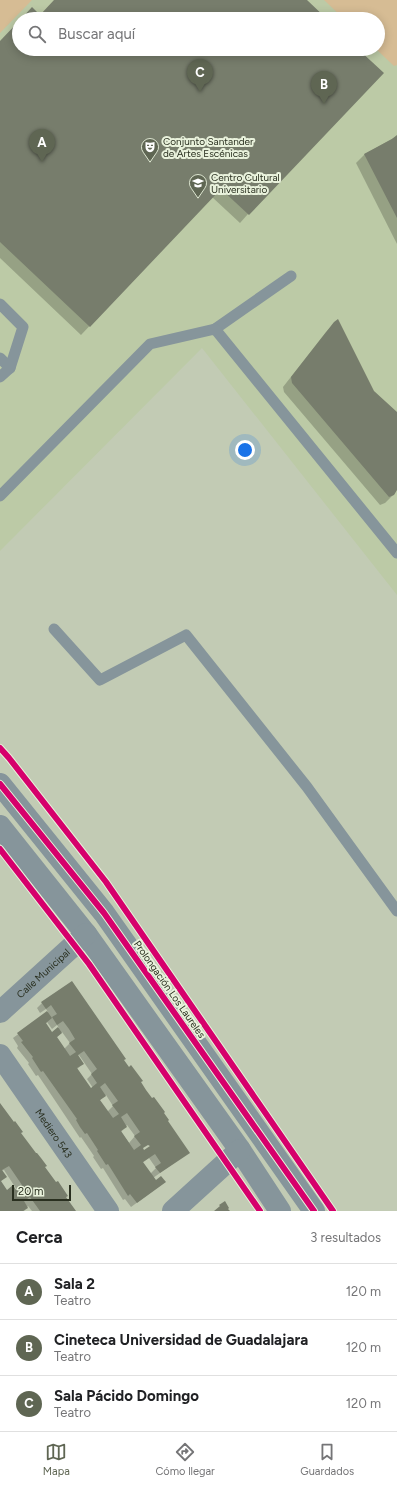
<!DOCTYPE html>
<html lang="es">
<meta charset="utf-8">
<style>
:root{--surface:#fff;--page:#f2f2f2;--text:#202124;--muted:#757577;--line:#e0e0e0;--accent:#5f6653}
body{margin:0;font-family:Figtree,sans-serif;background:var(--page);color:var(--text)}
.scale{position:absolute;left:12px;bottom:10px;width:59px;box-sizing:border-box;padding-left:4px;border:2px solid #292f1f;border-top:0;font-size:11px;line-height:14px;white-space:nowrap;color:#292f1f;-webkit-text-stroke:3px #e9f2dc;paint-order:stroke}
.you{position:absolute;left:245px;top:450px;width:14px;height:14px;margin:-10px;border:3px solid #fff;border-radius:50%;background:#1a73e8;box-shadow:0 0 0 6px #1a73e833}
.badge{display:grid;place-items:center;width:26px;height:26px;border-radius:50%;background:var(--accent);color:#fff;font-size:13px;font-weight:700}
.pin{position:absolute;translate:-50% -33px;filter:drop-shadow(0 1px 2px #0008)}
.pin::after{content:'';position:absolute;top:21px;width:14px;height:12px;background:inherit;clip-path:polygon(0 0,100% 0,50% 100%)}
.list{margin:0;padding:0;list-style:none}
h2{display:flex;justify-content:space-between;align-items:center;height:52px;margin:0;padding:0 16px;font-size:17px}
h2 small{font-size:13px;font-weight:400;color:var(--muted)}
.list li{display:grid;grid-template-columns:26px 1fr auto;gap:12px;align-items:center;box-sizing:border-box;height:56px;padding:0 16px;border-top:1px solid var(--line)}
.list b{display:block;font-size:15px;white-space:nowrap}
.list p{margin:0;font-size:13px;white-space:nowrap;color:var(--muted)}
.list em{font-size:13px;font-style:normal;color:var(--muted)}
.icon{flex:none;width:22px;height:22px;fill:none;stroke:currentColor;stroke-width:2;stroke-linecap:round;stroke-linejoin:round}
.map{position:relative;flex:none;width:397px;height:1211px;overflow:hidden}
.search{position:absolute;background:var(--surface);box-shadow:0 2px 10px #0003;left:12px;right:12px;top:12px;height:44px;display:flex;align-items:center;gap:10px;box-sizing:border-box;padding:0 14px;border-radius:22px;color:var(--muted);font-size:15px}
.sheet{height:220px;background:var(--surface)}
nav{display:flex;justify-content:space-around;align-items:center;box-sizing:border-box;height:56px;border-top:1px solid var(--line);background:var(--surface);font-size:11px;color:var(--muted)}
nav a{display:grid;justify-items:center;gap:2px}
nav .on{color:var(--accent)}
.map>svg:first-child{display:block}
.built{fill:#bccaa6;fill-rule:evenodd}
.green{fill:#d6bc94}
.shadow{fill:#0003;fill-rule:evenodd}
.building{fill:#777d6c;fill-rule:evenodd}
.lines{fill:none;stroke-linecap:round;stroke-linejoin:round}
.service{stroke:#86959b;stroke-width:11}
.minor{stroke:#86959b;stroke-width:22}
.cycleway-casing{stroke:#e9f2dc;stroke-width:8}
.cycleway{stroke:#d6006c;stroke-width:6}
.labels{text-anchor:middle;stroke-width:4;stroke-linejoin:round;paint-order:stroke}
.poi-label{font-size:10px;fill:#292f1f;stroke:#e9f2dc;text-anchor:start}
.street-label{font-size:10px;fill:#292f1f;stroke:#e9f2dc}
</style>
<div class="map">
<svg width="397" height="1211" viewBox="0 0 397 1211">
<rect width="100%" height="100%" fill="#c2cbb4"/>
<!-- built -->
<path class="built" d="M0 0H397V595L202 348 0 551ZM19 19H378V49H19Z"/>
<!-- green -->
<g class="green">
<path d="M0 0H32L0 33Z"/>
<path d="M324 0H397V65L394 66 376 49H378V19H344Z"/>
</g>
<!-- shadow -->
<g class="shadow">
<path d="M19 22V49H357L248 214 240 223 212 197 81 335 0 258V42Z"/>
<path d="M397 136V244L356 163 365 154Z"/>
<path d="M335 323 373 392 397 414V488L394 494 385 503 380 505 284 392 283 387 326 332Z"/>
<path d="M72 982 123 1060 140 1082 188 1153 153 1178 155 1181 165 1182 131 1207 125 1199 123 1200 103 1168 101 1169 93 1157 94 1156 81 1137 80 1138 38 1075 36 1076 28 1064 29 1063 17 1048 18 1046 13 1038 48 1012 46 1009 40 1013 37 1008 42 1003ZM47 1022 52 1029 57 1025 59 1028 52 1033 45 1024ZM62 1032 70 1043 64 1049 56 1038ZM79 1055 92 1074 87 1079 93 1088 90 1089 77 1069 83 1064 77 1056ZM106 1095 113 1106 107 1112 99 1101ZM127 1125 135 1136 129 1143 121 1132ZM148 1143 151 1147 144 1152 141 1148ZM149 1158 156 1168 150 1174 142 1163Z"/>
<path d="M0 1105 56 1184 67 1196 65 1198 74 1211H32L28 1206 24 1211H0ZM4 1170 17 1190 16 1191H7L0 1182 5 1177 1 1171Z"/>
</g>
<!-- building -->
<g class="building">
<path d="M54 0H307L327 19H21L32 7 40 15Z"/>
<path d="M19 21V49H358L384 73 249 215 221 189 90 327 0 242V41Z"/>
<path d="M397 135V218L364 154 392 139Z"/>
<path d="M338 319 374 391 397 412V490L394 495 389 497 292 383 291 377 334 322Z"/>
<path d="M72 981 126 1059 124 1060 129 1067 131 1065 143 1081 141 1082 146 1090 152 1098 154 1097 165 1112 164 1113 169 1120 168 1121 190 1153 160 1173 155 1167 161 1163 155 1154 143 1162 156 1180 161 1176 166 1182 137 1203 130 1194 128 1196 108 1164 106 1165 97 1151 98 1150 87 1133 85 1134 80 1127 76 1120 77 1119 43 1071 41 1072 32 1058 33 1057 21 1042 23 1041 17 1033 47 1011 52 1018 46 1023 52 1032 58 1027 62 1033 57 1037 70 1056 76 1052 69 1043 75 1039 69 1029 63 1021 57 1025 52 1017 57 1014 51 1005 46 1009 41 1002ZM84 1051 97 1069 91 1074 97 1083 91 1088 77 1068 84 1064 78 1055ZM105 1083 118 1101 112 1105 119 1114 113 1118 100 1100 106 1096 100 1087ZM127 1113 140 1132 134 1136 141 1145 134 1150 121 1131 127 1127 121 1117ZM148 1145 150 1146 144 1150 143 1148Z"/>
<path d="M0 1103 14 1122 15 1121 23 1132 21 1133 36 1153H37L41 1158 47 1166 45 1167 56 1182 58 1181 68 1196 66 1197 76 1211H40L30 1197 24 1201 28 1208 23 1211H0ZM9 1166 22 1185 16 1190 13 1185 7 1190 1 1181 7 1177 2 1170Z"/>
<path d="M225 1201 229 1208 228 1209 230 1211H214L220 1206 219 1205Z"/>
</g>
<g class="lines">
<!-- service -->
<g class="service">
<path d="M0 304 23 327 10 368"/>
<path d="M215 329 291 276"/>
<path d="M0 358 10 368 0 377"/>
<path d="M0 496 150 344 215 329 397 553"/>
<path d="M54 629 100 680 186 635 307 787 397 911"/>
</g>
<!-- minor -->
<g class="minor">
<path d="M0 784 104 913 314 1211"/>
<path d="M0 826 86 934 240 1150 280 1211"/>
<path id="s1" d="M0 1012 86 934"/>
<path id="s2" d="M0 1055 108 1211"/>
<path d="M173 1211 240 1150"/>
</g>
<defs>
<g id="cycleway">
<path d="M0 748 9 758 106 882 333 1211"/>
<path d="M0 784 104 913 314 1211"/>
<path d="M0 849 89 964 260 1211"/>
</g>
</defs>
<!-- cycleway casing -->
<use href="#cycleway" class="cycleway-casing"/>
<!-- cycleway -->
<use href="#cycleway" class="cycleway"/>
</g>
<!-- icons -->
<defs>
<symbol id="theatre-pin" viewBox="-11 -11 22 30"><path d="M0 17L-7.5 6A9.5 9.5 0 1 1 7.5 6Z" fill="#5f6653" stroke="#e9f2dc"/><path d="M-5-5.5Q0-4 5-5.5V0Q5 5 0 6Q-5 5-5 0ZM-3.3-2.5H-1v1.5H-3.3ZM1-2.5H3.3v1.5H1ZM-2.8 1Q0 5.5 2.8 1Z" fill="#fff"/></symbol>
<symbol id="university-pin" viewBox="-11 -11 22 30"><path d="M0 17L-7.5 6A9.5 9.5 0 1 1 7.5 6Z" fill="#5f6653" stroke="#e9f2dc"/><path d="M0-5L7-2L0 1L-7-2ZM-4 1L0 2.5L4 1V4Q0 6-4 4Z" fill="#fff"/></symbol>
</defs>
<g fill-rule="evenodd">
<use href="#theatre-pin" x="140" y="137" width="20" height="27"/>
<use href="#university-pin" x="188" y="173" width="20" height="27"/>
</g>
<g class="labels">
<!-- poi labels -->
<g class="poi-label">
<text x="163" y="145">Conjunto Santander<tspan x="163" dy="12">de Artes Escénicas</tspan></text>
<text x="211" y="181">Centro Cultural<tspan x="211" dy="12">Universitario</tspan></text>
</g>
<!-- street labels -->
<g class="street-label">
<text dy="4" stroke="none"><textPath href="#s1" startOffset="58">Calle Municipal</textPath></text>
<text transform="translate(170 989) rotate(55)" y="4">Prolongación Los Laureles</text>
<text dy="4" stroke="none"><textPath href="#s2" startOffset="95">Mediero 543</textPath></text>
</g>
</g>
</svg>
<div class="scale">20 m</div>
<div class="you"></div>
<div class="pin badge" style="left:42px;top:162px">A</div>
<div class="pin badge" style="left:324px;top:104px">B</div>
<div class="pin badge" style="left:200px;top:92px">C</div>
<div class="search"><svg class="icon" aria-label="search" viewBox="0 0 24 24"><circle cx="10" cy="10" r="6"/><path d="M15 15l6 6"/></svg>Buscar aquí</div>
</div>
<section class="sheet">
<h2>Cerca<small>3 resultados</small></h2>
<ul class="list">
<li><span class="badge">A</span><div><b>Sala 2</b><p>Teatro</p></div><em>120 m</em></li>
<li><span class="badge">B</span><div><b>Cineteca Universidad de Guadalajara</b><p>Teatro</p></div><em>120 m</em></li>
<li><span class="badge">C</span><div><b>Sala Pácido Domingo</b><p>Teatro</p></div><em>120 m</em></li>
</ul>
</section>
<nav>
<a class="on"><svg class="icon" aria-label="map" viewBox="0 0 24 24"><path d="M3 6l6-2 6 2 6-2v14l-6 2-6-2-6 2zM9 4v14M15 6v14"/></svg>Mapa</a>
<a><svg class="icon" aria-label="directions" viewBox="0 0 24 24"><path d="M12 3l9 9-9 9-9-9zM9 14v-3h6M13 9l2 2-2 2"/></svg>Cómo llegar</a>
<a><svg class="icon" aria-label="saved" viewBox="0 0 24 24"><path d="M7 4h10v16l-5-4-5 4z"/></svg>Guardados</a>
</nav>
